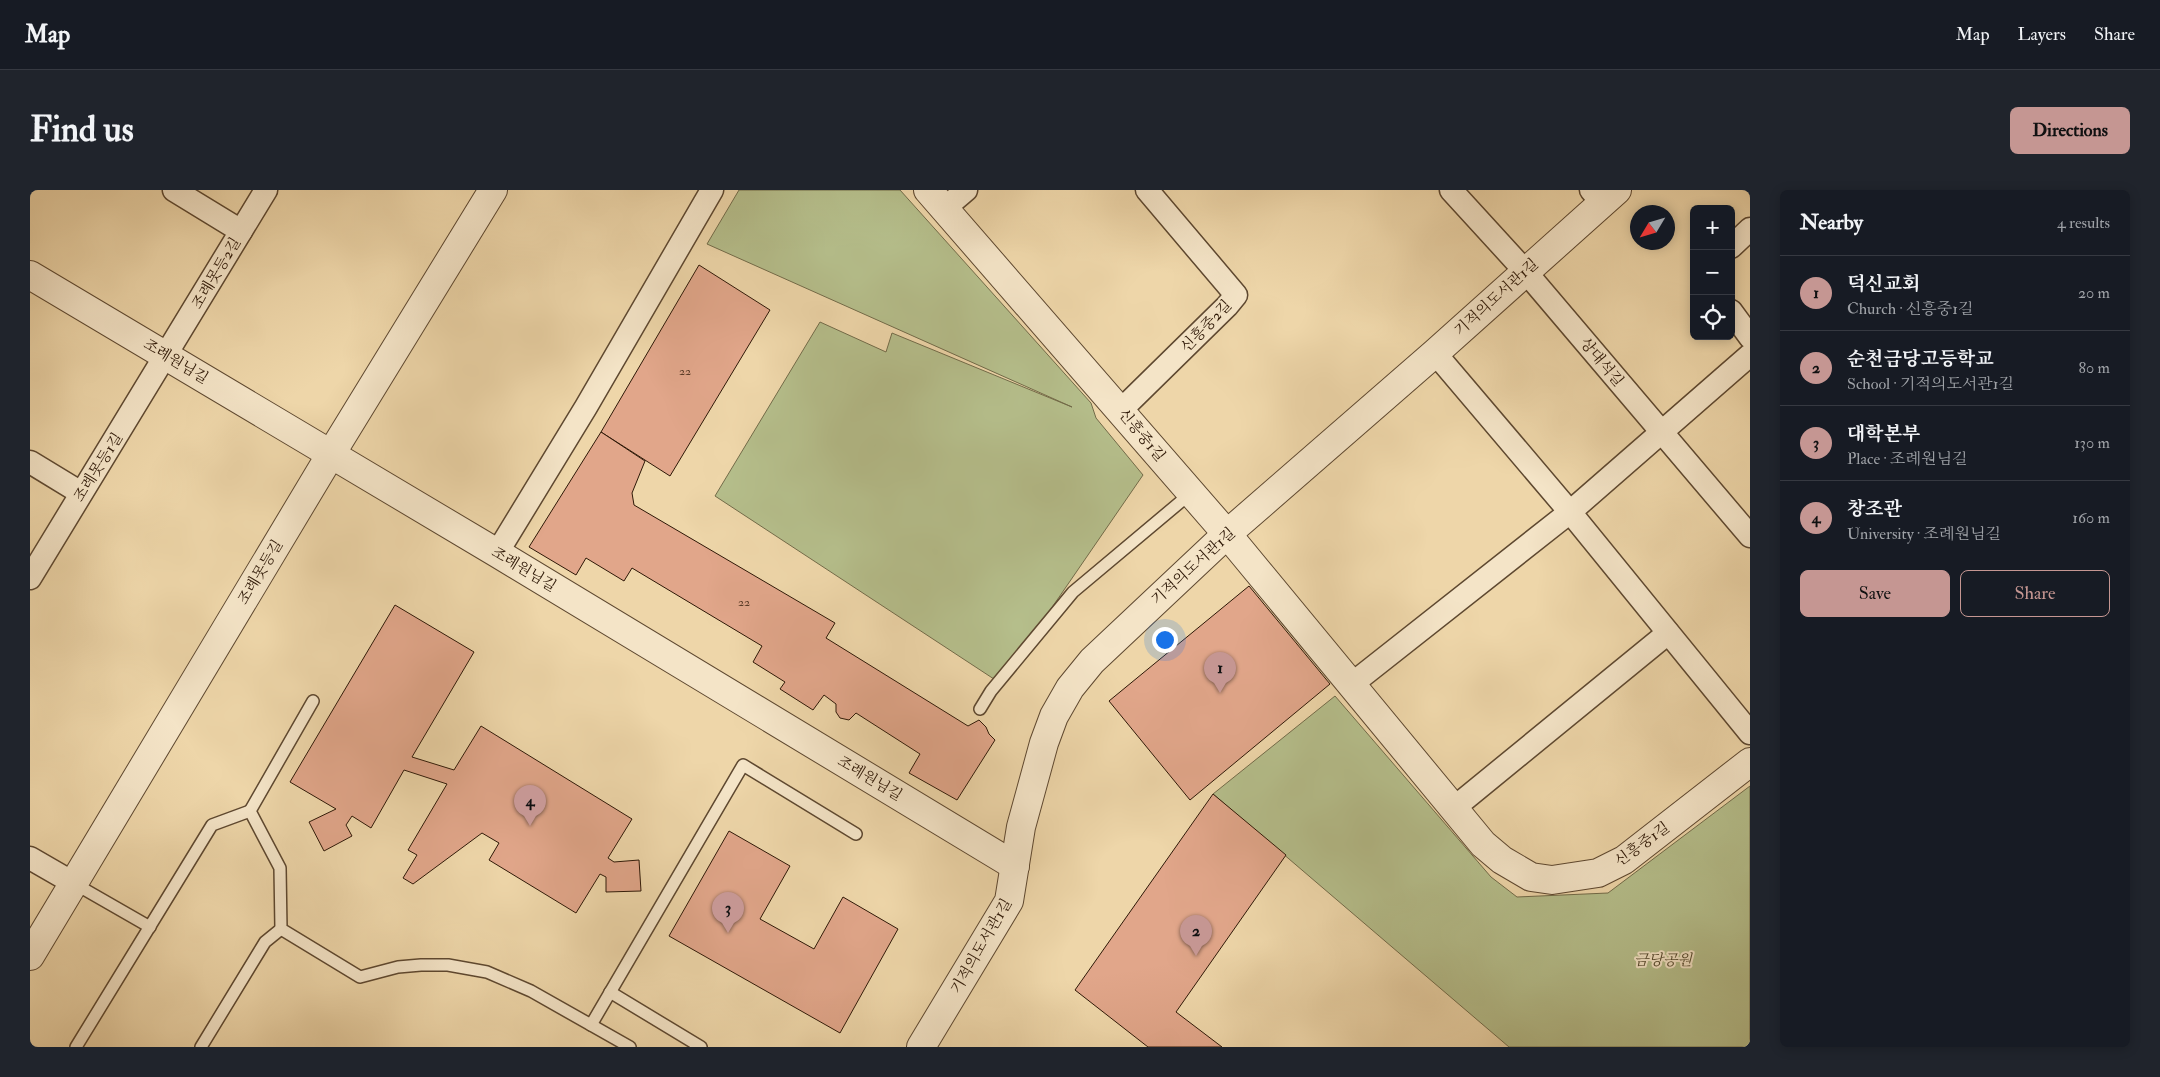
<!DOCTYPE html>
<meta charset="utf-8">
<style>
:root{--surface:#171b24;--page:#20242c;--text:#f1f3f6;--muted:#9ea1a6;--line:#363941;--accent:#c59692}
body{margin:0;font-family:"IM FELL Double Pica","Noto Serif KR",serif;background:var(--page);color:var(--text)}
.controls{position:absolute;right:15px;top:15px;display:grid;overflow:hidden;border-radius:8px;box-shadow:0 2px 12px #0003}
.controls button{width:45px;height:45px;display:grid;place-items:center;padding:0;border:0;border-bottom:1px solid var(--line);background:var(--surface);color:var(--text);font:25px sans-serif}
.compass{position:absolute;left:1600px;top:15px;width:45px;height:45px;border-radius:50%;background:var(--surface);box-shadow:0 2px 12px #0003;rotate:232deg}
.you{position:absolute;left:1134px;top:449px;width:18px;height:18px;margin:-12px;border:4px solid #fff;border-radius:50%;background:#1a73e8;box-shadow:0 0 0 8px #1a73e833}
.badge{display:grid;place-items:center;width:32px;height:32px;border-radius:50%;background:var(--accent);color:#111;font-size:16px;font-weight:700}
.pin{position:absolute;translate:-50% -41px;filter:drop-shadow(0 1px 2px #0008)}
.pin::after{content:'';position:absolute;top:26px;width:18px;height:15px;background:inherit;clip-path:polygon(0 0,100% 0,50% 100%)}
.list{margin:0;padding:0;list-style:none}
h2{display:flex;justify-content:space-between;align-items:center;height:65px;margin:0;padding:0 20px;font-size:21px}
h2 small{font-size:16px;font-weight:400;color:var(--muted)}
.list li{display:grid;grid-template-columns:32px 1fr auto;gap:15px;align-items:center;box-sizing:border-box;height:75px;padding:0 20px;border-top:1px solid var(--line)}
.list b{display:block;font-size:19px;white-space:nowrap}
.list p{margin:0;font-size:16px;white-space:nowrap;color:var(--muted)}
.list em{font-size:16px;font-style:normal;color:var(--muted)}
.actions{display:flex;gap:10px;padding:15px 20px}
.actions a{flex:1;padding:11px 0;border:1px solid var(--accent);border-radius:8px;text-align:center;font-size:18px;color:var(--accent)}
.actions .main{background:var(--accent);color:#111}
.icon{flex:none;width:28px;height:28px;fill:none;stroke:currentColor;stroke-width:2;stroke-linecap:round;stroke-linejoin:round}
.map{position:relative;flex:none;width:1720px;height:857px;overflow:hidden;border-radius:8px}
header{display:flex;align-items:center;gap:30px;box-sizing:border-box;height:70px;padding:0 25px;background:var(--surface);border-bottom:1px solid var(--line)}
header strong{font-size:24px}
nav{display:flex;gap:28px;margin-inline-start:auto;font-size:18px}
.intro{display:flex;align-items:center;justify-content:space-between;box-sizing:border-box;height:120px;padding:0 30px}
h1{margin:0;font-size:35px}
.button{padding:12px 22px;border-radius:8px;background:var(--accent);color:#111;font-size:18px;font-weight:700}
main{display:flex;gap:30px;padding:0 30px}
aside{flex:1;background:var(--surface);border-radius:8px;box-shadow:0 2px 12px #0003}
.map>svg:first-child{display:block}
.green{fill:#b5be8b;stroke:#726b49}
.building{fill:#e1a68a;stroke:#2e1807}
.lines{fill:none;stroke-linecap:round;stroke-linejoin:round}
.service-casing{stroke:#5e4830;stroke-width:14}
.minor-casing{stroke:#5e4830;stroke-width:25}
.tertiary-casing{stroke:#5e4830;stroke-width:30}
.service{stroke:#f4e4c7;stroke-width:11}
.minor{stroke:#f4e4c7;stroke-width:22}
.tertiary{stroke:#f4e4c7;stroke-width:28}
.labels{text-anchor:middle;stroke-width:4;stroke-linejoin:round;paint-order:stroke}
.number-label{font-size:12px;fill:#5b3c28}
.street-label{font-size:15px;fill:#2e1807;stroke:#f4e4c7}
.park-label{font-size:15px;font-style:italic;fill:#564a2f;stroke:#f4e4c7}
</style>
<header>
<strong>Map</strong>
<nav><a>Map</a><a>Layers</a><a>Share</a></nav>
</header>
<div class="intro"><h1>Find us</h1><a class="button">Directions</a></div>
<main>
<div class="map">
<svg width="1720" height="857" viewBox="0 0 1720 857">
<rect width="100%" height="100%" fill="#eed6a9"/>
<filter id="stains"><feTurbulence type="fractalNoise" baseFrequency=".004" numOctaves="4"/><feColorMatrix values="0 0 0 0 .2 0 0 0 0 .09 0 0 0 0 .02 0 0 0 .5 -.17"/></filter>
<radialGradient id="worn" r=".72"><stop offset=".6" stop-color="#630" stop-opacity="0"/><stop offset="1" stop-color="#630" stop-opacity=".3"/></radialGradient>
<!-- green -->
<g class="green">
<path d="M709 0H870L1061 213 1066 228 1113 285 970 493 685 306 790 132 856 162 862 143 1042 217 677 54Z"/>
<path d="M1305 506 1461 687 1487 707 1578 703 1720 596V857H1479L1183 604Z"/>
</g>
<!-- building -->
<g class="building">
<path d="M669 75 740 120 640 286 571 242Z"/>
<path d="M571 242 615 271 602 303 604 315 805 433 796 448 938 536 949 530 956 537 959 544 965 550 927 610 879 583 890 564 826 523 819 530 810 528 806 522V514L794 505 783 520 750 499 755 492 723 472 732 456 602 378 594 391 556 368 546 385 499 357Z"/>
<path d="M1219 396 1300 494 1160 610 1079 511Z"/>
<path d="M365 415 444 462 382 567 424 580 451 536 602 629 578 668 584 672 609 670 611 701 576 702V687L570 684 546 723 459 670 469 653 452 643 383 694 373 688 387 665 378 660 417 594 374 580 341 638 322 626 316 635 322 646 294 661 279 632 306 619 260 592Z"/>
<path d="M1183 604 1256 665 1146 822 1192 857H1118L1045 800Z"/>
<path d="M699 641 760 676 730 729 784 759 813 707 868 739 810 843 639 746Z"/>
</g>
<g class="lines">
<defs>
<g id="service">
<path d="M283 511 220 621 250 678 251 739 330 787 368 777 391 775H418L457 782 501 801 600 857"/>
<path d="M950 519 961 501 1043 402 1161 303"/>
<path d="M45 694 120 737"/>
<path d="M580 802 671 857"/>
<path d="M561 835 713 575 826 644"/>
<path d="M46 857 182 635 220 621"/>
<path d="M171 857 235 752 251 739"/>
</g>
<g id="minor">
<path d="M144 0 211 41"/>
<path d="M1421 0 1495 81 1720 346"/>
<path d="M1561 0 1572 13"/>
<path d="M915 18 936 0"/>
<path d="M1701 57 1720 39"/>
<path d="M1701 121 1720 147"/>
<path d="M1405 163 1540 322 1720 543"/>
<path d="M1091 220 1197 116 1206 105 1117 0"/>
<path d="M0 272 51 303"/>
<path d="M467 363 556 217 682 0"/>
<path d="M0 388 236 0"/>
<path d="M1322 494 1540 322 1720 165"/>
<path d="M1424 618 1638 443"/>
<path d="M0 668 45 694"/>
</g>
<g id="tertiary">
<path d="M898 0 1197 344 1453 654 1472 670 1501 687 1522 690 1568 683 1594 670 1720 572"/>
<path d="M0 85 467 363 985 676"/>
<path d="M0 766 301 264 463 0"/>
<path d="M891 857 979 711 991 637 1014 553 1024 526 1040 498 1062 471 1197 344 1405 163 1587 0"/>
</g>
</defs>
<!-- service casing -->
<use href="#service" class="service-casing"/>
<!-- minor casing -->
<use href="#minor" class="minor-casing"/>
<!-- tertiary casing -->
<use href="#tertiary" class="tertiary-casing"/>
<!-- service -->
<use href="#service" class="service"/>
<!-- minor -->
<use href="#minor" class="minor"/>
<!-- tertiary -->
<use href="#tertiary" class="tertiary"/>
</g>
<g class="labels">
<!-- number labels -->
<g class="number-label">
<text x="655" y="185">22</text>
<text x="714" y="416">22</text>
</g>
<!-- street labels -->
<g class="street-label">
<text transform="translate(186 83) rotate(-59)" y="5">조례못등2길</text>
<text transform="translate(1466 107) rotate(-42)" y="5">기적의도서관1길</text>
<text transform="translate(1176 136) rotate(-46)" y="5">신흥중2길</text>
<text transform="translate(146 171) rotate(31)" y="5">조례원님길</text>
<text transform="translate(1572 172) rotate(50)" y="5">상대석길</text>
<text transform="translate(1112 245) rotate(50)" y="5">신흥중1길</text>
<text transform="translate(68 277) rotate(-58)" y="5">조례못등1길</text>
<text transform="translate(1163 376) rotate(-42)" y="5">기적의도서관1길</text>
<text transform="translate(494 379) rotate(31)" y="5">조례원님길</text>
<text transform="translate(230 382) rotate(-59)" y="5">조례못등길</text>
<text transform="translate(840 588) rotate(31)" y="5">조례원님길</text>
<text transform="translate(1612 654) rotate(-36)" y="5">신흥중1길</text>
<text transform="translate(951 756) rotate(-60)" y="5">기적의도서관1길</text>
</g>
<!-- park labels -->
<g class="park-label">
<text x="1633" y="775">금당공원</text>
</g>
</g>
<rect width="100%" height="100%" filter="url(#stains)"/>
<rect width="100%" height="100%" fill="url(#worn)"/>
</svg>
<div class="controls">
<button>+</button>
<button>−</button>
<button><svg class="icon" aria-label="locate" viewBox="0 0 24 24"><circle cx="12" cy="12" r="6"/><path d="M12 2v4M12 18v4M2 12h4M18 12h4"/></svg></button>
</div>
<svg class="compass" viewBox="-18 -18 36 36"><path d="M0-13l5 13h-10z" fill="#e53935"/><path d="M0 13l5-13h-10z" fill="#9ea1a6"/></svg>
<div class="you"></div>
<div class="pin badge" style="left:1190px;top:503px">1</div>
<div class="pin badge" style="left:1166px;top:766px">2</div>
<div class="pin badge" style="left:698px;top:743px">3</div>
<div class="pin badge" style="left:500px;top:636px">4</div>
</div>
<aside>
<h2>Nearby<small>4 results</small></h2>
<ul class="list">
<li><span class="badge">1</span><div><b>덕신교회</b><p>Church · 신흥중1길</p></div><em>20 m</em></li>
<li><span class="badge">2</span><div><b>순천금당고등학교</b><p>School · 기적의도서관1길</p></div><em>80 m</em></li>
<li><span class="badge">3</span><div><b>대학본부</b><p>Place · 조례원님길</p></div><em>130 m</em></li>
<li><span class="badge">4</span><div><b>창조관</b><p>University · 조례원님길</p></div><em>160 m</em></li>
</ul>
<div class="actions"><a class="main">Save</a><a>Share</a></div>
</aside>
</main>
